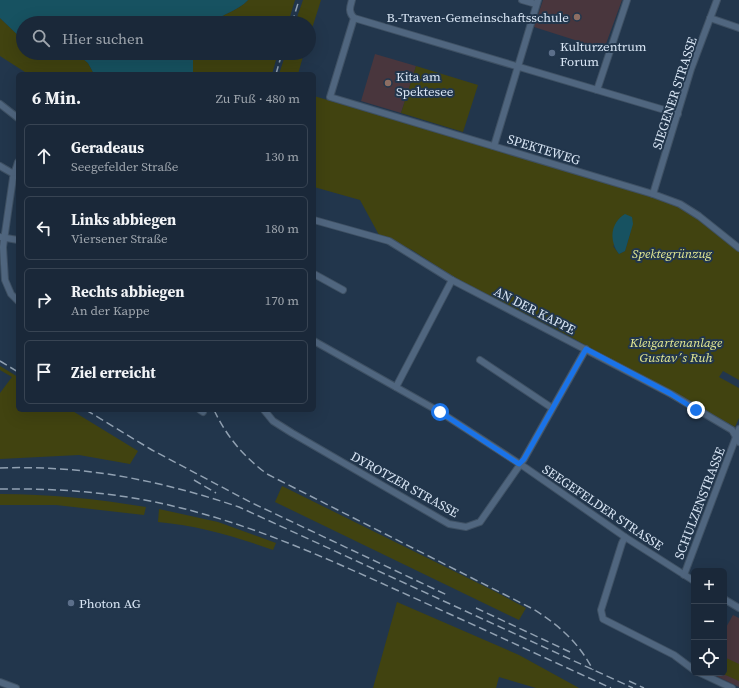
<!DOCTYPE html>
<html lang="de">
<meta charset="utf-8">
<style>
:root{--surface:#1a2839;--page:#273444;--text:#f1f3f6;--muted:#9fa6ae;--line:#384453}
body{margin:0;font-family:"Source Serif 4",serif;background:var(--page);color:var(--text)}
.controls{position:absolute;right:12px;bottom:12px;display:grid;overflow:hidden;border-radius:6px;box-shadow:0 4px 16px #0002}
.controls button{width:36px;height:36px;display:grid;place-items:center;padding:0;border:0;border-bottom:1px solid var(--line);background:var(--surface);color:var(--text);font:20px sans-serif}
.stop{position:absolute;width:12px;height:12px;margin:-9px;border:3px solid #1a73e8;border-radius:50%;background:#fff}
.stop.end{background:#1a73e8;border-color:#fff;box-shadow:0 1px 4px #0008}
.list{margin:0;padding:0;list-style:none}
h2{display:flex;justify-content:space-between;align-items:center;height:52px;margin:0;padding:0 16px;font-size:17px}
h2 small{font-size:13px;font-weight:400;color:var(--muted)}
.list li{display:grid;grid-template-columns:26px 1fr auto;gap:12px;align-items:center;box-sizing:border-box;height:64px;margin:0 8px 8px;padding:0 8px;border:1px solid var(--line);border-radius:6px}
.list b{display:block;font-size:15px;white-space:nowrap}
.list p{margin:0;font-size:13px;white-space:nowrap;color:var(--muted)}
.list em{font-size:13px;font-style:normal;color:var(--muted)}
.icon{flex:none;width:22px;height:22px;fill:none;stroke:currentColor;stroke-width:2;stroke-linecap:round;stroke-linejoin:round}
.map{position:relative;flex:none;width:739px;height:688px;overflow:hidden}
.search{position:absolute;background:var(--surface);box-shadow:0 4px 16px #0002;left:16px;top:16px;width:300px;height:44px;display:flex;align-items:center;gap:10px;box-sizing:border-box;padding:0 14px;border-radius:22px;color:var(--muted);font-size:15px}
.panel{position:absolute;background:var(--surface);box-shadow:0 4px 16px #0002;left:16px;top:72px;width:300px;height:340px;border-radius:6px}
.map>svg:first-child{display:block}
.education{fill:#49363d}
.green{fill:#414310;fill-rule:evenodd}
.water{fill:#175261}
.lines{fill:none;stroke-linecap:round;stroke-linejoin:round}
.minor-casing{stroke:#3f5164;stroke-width:8}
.minor{stroke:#50667f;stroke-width:6}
.rail{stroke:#91a1b2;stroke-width:1.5;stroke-dasharray:8 4;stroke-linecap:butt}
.route{stroke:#1a73e8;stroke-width:5}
.education-dot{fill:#8d6e63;stroke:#22364c;stroke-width:1.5}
.service-dot{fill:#5c6f8a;stroke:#22364c;stroke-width:1.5}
.labels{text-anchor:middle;stroke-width:4;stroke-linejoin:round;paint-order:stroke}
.poi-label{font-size:13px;fill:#d8e5f4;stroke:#22364c;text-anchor:start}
.street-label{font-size:13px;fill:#d8e5f4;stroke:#22364c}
.park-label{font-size:13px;font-style:italic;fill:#e6eb94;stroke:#22364c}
</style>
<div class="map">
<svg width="739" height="688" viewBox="0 0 739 688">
<rect width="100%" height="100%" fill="#22364c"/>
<!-- education -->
<g class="education">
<path d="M543 0H622L603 52 580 46 581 42 534 27Z"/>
<path d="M375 54 416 66 401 113 361 101Z"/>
<path d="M733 615 739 618V687L710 673H724V631Z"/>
</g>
<!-- green -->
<g class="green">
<path d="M248 0H295L288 23H212C223 13 238 11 248 0Z"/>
<path d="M303 0H321L309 38V23H295Z"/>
<path d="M0 18 23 40V53H76L88 63 94 74H28L0 56Z"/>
<path d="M193 53H278L272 74H193Z"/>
<path d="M286 53H304L298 74H279Z"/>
<path d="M416 66 478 85 463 132 401 113Z"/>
<path d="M314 96 647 195 678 206 698 217 739 251V380L723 371 719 377 739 388V418L735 427 556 329 455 278 412 250 379 235 360 200 314 187ZM631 230 625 251 619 254 613 246Z"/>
<path d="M0 366 18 377V410H71L138 451 130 464 79 455 0 459V393L12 377 0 370Z"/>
<path d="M282 486 496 592 526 608 519 620 275 502Z"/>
<path d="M0 494C49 494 97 499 146 507L144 515 56 505H0Z"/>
<path d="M159 509 218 522 276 543 273 550C234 536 199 526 158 522Z"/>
<path d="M397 602 519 655 579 688H536L499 677 496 688H373Z"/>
<path d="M724 657 739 664V681L721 673H724Z"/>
</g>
<!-- water -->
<g class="water">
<path d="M0 0H248C238 11 223 13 212 23H23V40L0 18Z"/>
<path d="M76 53H193V74H94L88 63Z"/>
<path d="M625 214 632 217 633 224 625 251 619 254C609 241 610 223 625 214Z"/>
</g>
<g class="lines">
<defs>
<g id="minor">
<path d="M352 0C350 7 348 12 354 18L330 97 653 194 680 204 699 216 739 248"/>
<path d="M522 0 536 4"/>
<path d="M354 18 678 114"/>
<path d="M710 18 739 28"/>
<path d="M597 90 627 0"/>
<path d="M0 104 18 118"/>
<path d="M494 146 538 0"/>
<path d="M18 162 13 178 3 247 5 280 11 294 18 301"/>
<path d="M0 166 12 173 16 172"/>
<path d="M653 194 691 69 717 0"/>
<path d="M314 220 389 241 452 280 671 394 732 430 739 442"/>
<path d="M0 237 18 240"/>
<path d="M314 274 343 290"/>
<path d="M314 341 440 412 526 468 625 537 694 581"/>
<path d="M480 360 552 408"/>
<path d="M396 387 452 280"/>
<path d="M200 410 203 412"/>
<path d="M264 410 273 421 292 433 449 524 466 527 480 522 524 459 586 349"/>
<path d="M625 537 622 543 601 610 603 619 674 655 694 670"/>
<path d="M684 575 739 429"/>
<path d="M724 599 739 608"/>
<path d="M700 673 732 688"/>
<path d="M0 682 16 688"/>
</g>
</defs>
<!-- minor casing -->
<use href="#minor" class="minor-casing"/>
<!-- minor -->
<use href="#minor" class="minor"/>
<!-- rail -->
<g class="rail">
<path d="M292 23 299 0"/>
<path d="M276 74 282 53"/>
<path d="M0 361 18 372"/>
<path d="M86 410 152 450 250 502 447 595"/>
<path d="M214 410C227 437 243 456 267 474L533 609C559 625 579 643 593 670"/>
<path d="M0 468C84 465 159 480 239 507L633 688"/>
<path d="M194 480 216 493"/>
<path d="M0 489C60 488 123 493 181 508 262 528 337 563 412 597 479 627 545 658 611 688"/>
<path d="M476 608 570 652"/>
<path d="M629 681 644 688"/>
</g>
</g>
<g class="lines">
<!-- route -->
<path class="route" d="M440 412 519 464 524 459 586 349 671 394 696 410"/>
</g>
<!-- markers -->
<g class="education-dot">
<circle cx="577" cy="17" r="4"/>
<circle cx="388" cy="83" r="4"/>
</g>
<g class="service-dot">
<circle cx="552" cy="53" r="4"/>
<circle cx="71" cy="603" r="4"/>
</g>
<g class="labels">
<!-- poi labels -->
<g class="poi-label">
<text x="569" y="22" text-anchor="end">B.-Traven-Gemeinschaftsschule</text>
<text x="560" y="51">Kulturzentrum<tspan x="560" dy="15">Forum</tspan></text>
<text x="396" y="81">Kita am<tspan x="396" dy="15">Spektesee</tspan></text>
<text x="79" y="608">Photon AG</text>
</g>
<!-- street labels -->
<g class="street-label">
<text transform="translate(674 93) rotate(-72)" y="5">SIEGENER STRASSE</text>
<text transform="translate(544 149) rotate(17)" y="5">SPEKTEWEG</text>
<text transform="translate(535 310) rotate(27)" y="5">AN DER KAPPE</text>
<text transform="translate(405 484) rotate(29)" y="5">DYROTZER STRASSE</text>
<text transform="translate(699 503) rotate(-69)" y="5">SCHULZENSTRASSE</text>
<text transform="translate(603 507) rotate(34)" y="5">SEEGEFELDER STRASSE</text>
</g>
<!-- park labels -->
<g class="park-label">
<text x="672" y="258">Spektegrünzug</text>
<text x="676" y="347">Kleigartenanlage<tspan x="676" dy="15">Gustav´s Ruh</tspan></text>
</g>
</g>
</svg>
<div class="controls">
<button>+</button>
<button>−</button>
<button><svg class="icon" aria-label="locate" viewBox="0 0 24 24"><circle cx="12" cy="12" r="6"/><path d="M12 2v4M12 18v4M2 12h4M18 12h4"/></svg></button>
</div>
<div class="stop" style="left:440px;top:412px"></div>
<div class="stop end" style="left:696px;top:410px"></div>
<div class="search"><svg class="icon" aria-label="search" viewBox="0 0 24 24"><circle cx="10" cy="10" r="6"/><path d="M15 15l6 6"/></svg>Hier suchen</div>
<section class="panel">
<h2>6 Min.<small>Zu Fuß · 480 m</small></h2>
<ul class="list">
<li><svg class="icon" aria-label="ahead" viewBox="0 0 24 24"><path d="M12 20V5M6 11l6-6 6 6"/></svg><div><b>Geradeaus</b><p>Seegefelder Straße</p></div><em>130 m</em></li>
<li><svg class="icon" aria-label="left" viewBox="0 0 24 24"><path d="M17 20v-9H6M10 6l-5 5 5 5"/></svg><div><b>Links abbiegen</b><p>Viersener Straße</p></div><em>180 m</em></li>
<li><svg class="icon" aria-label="right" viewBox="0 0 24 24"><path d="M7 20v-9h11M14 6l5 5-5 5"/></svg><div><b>Rechts abbiegen</b><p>An der Kappe</p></div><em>170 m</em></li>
<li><svg class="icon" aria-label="arrive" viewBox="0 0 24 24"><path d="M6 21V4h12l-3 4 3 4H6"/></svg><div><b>Ziel erreicht</b></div></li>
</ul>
</section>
</div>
